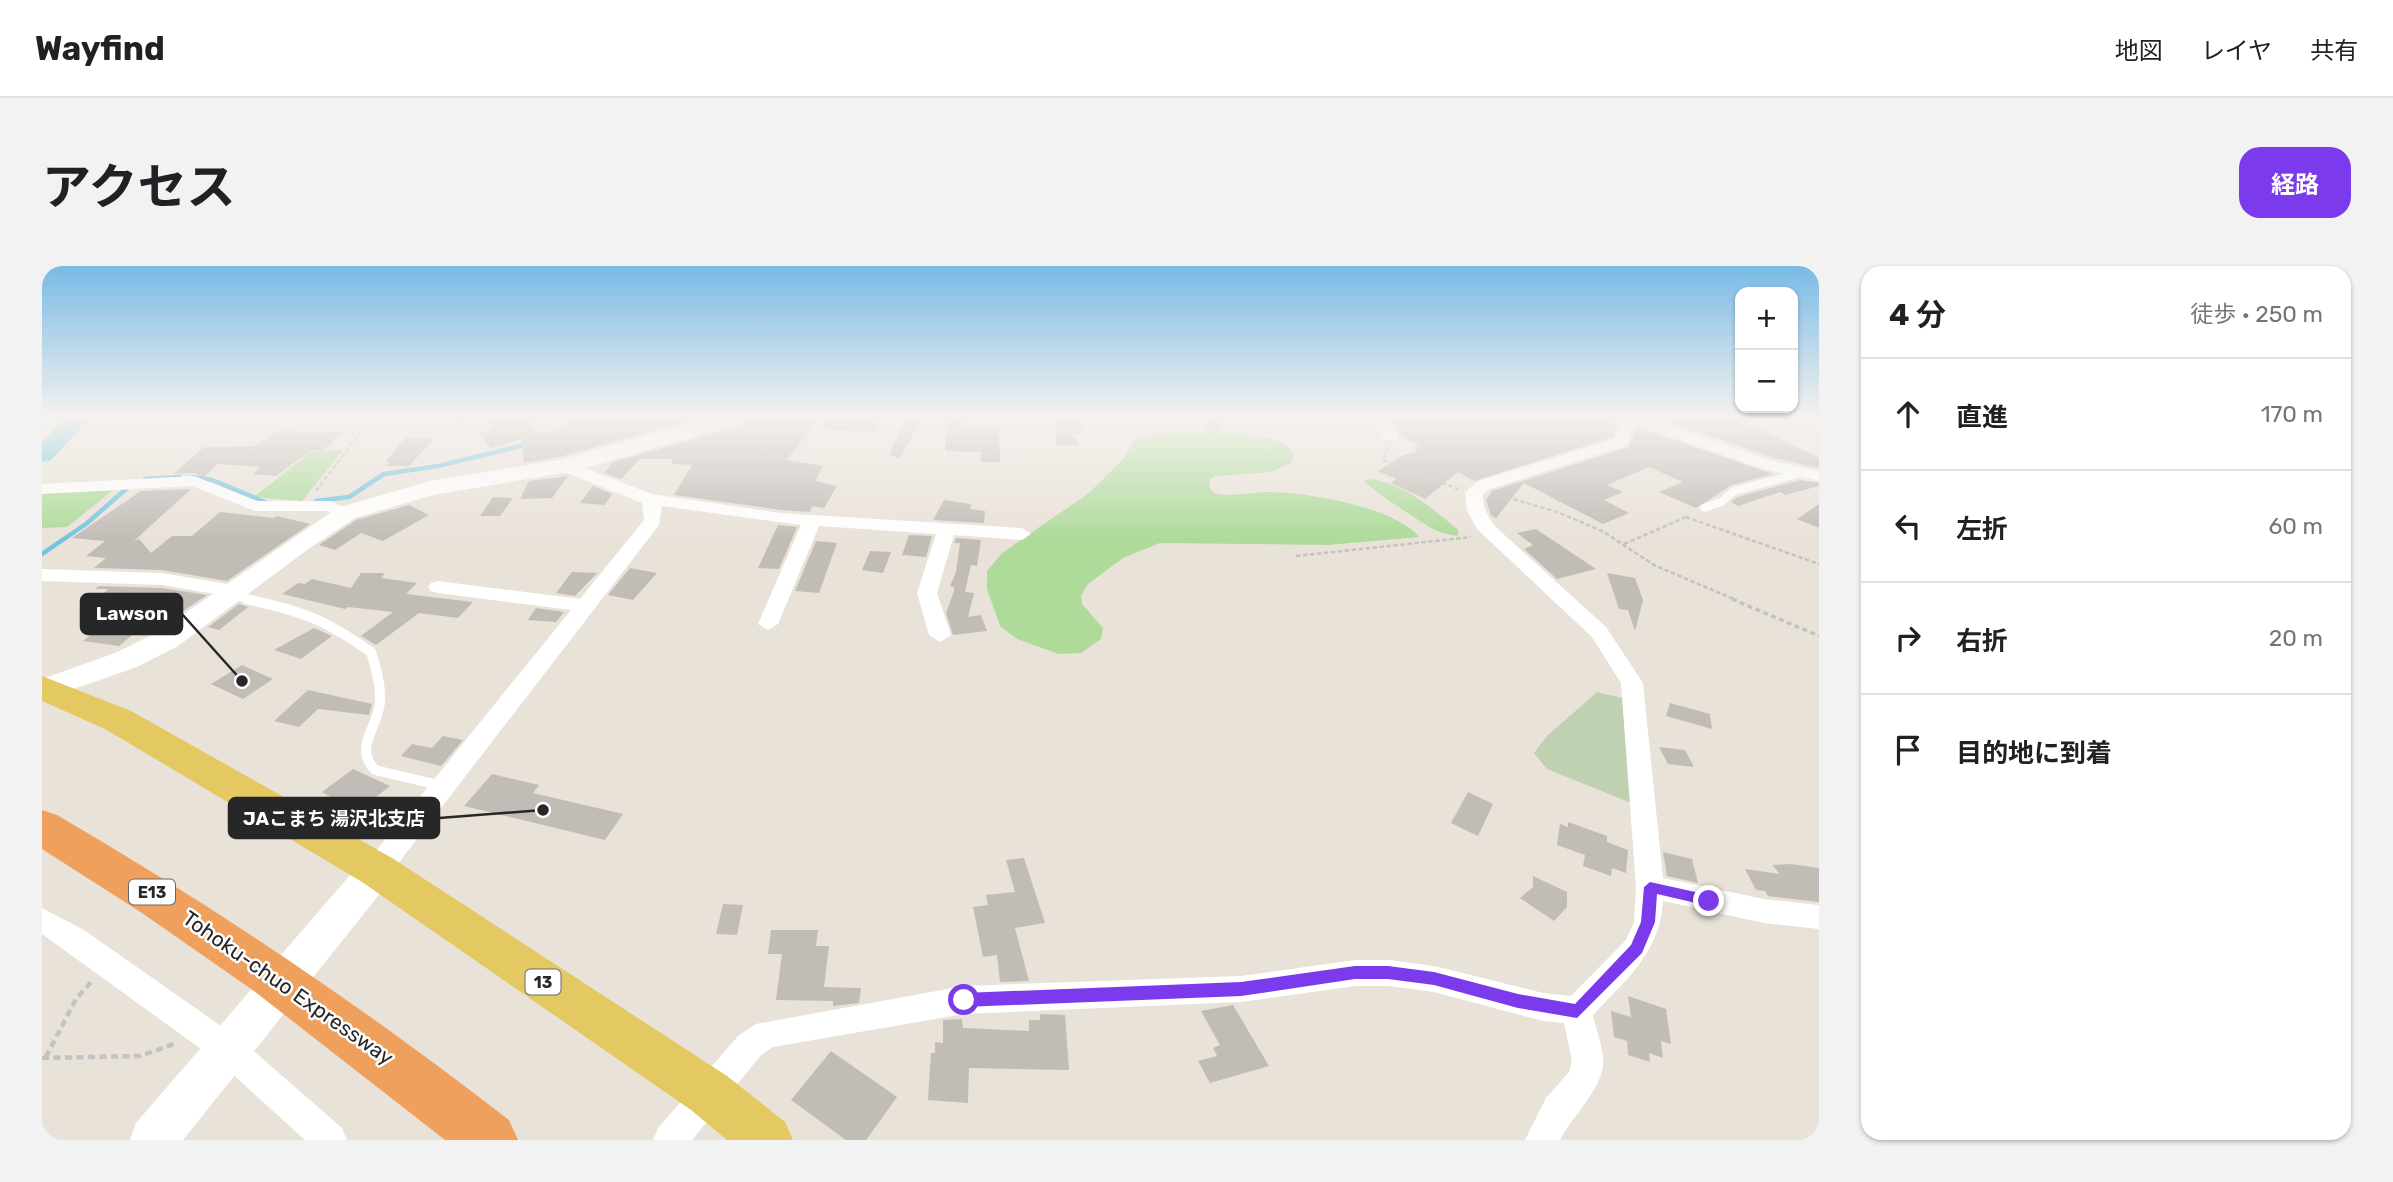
<!DOCTYPE html>
<html lang="ja">
<meta charset="utf-8">
<style>
:root{--surface:#fff;--page:#f2f2f2;--text:#202124;--muted:#757577;--line:#e0e0e0;--accent:#7c3aed}
body{margin:0;font-family:Rubik,"Noto Sans JP",sans-serif;background:var(--page);color:var(--text)}
.controls{position:absolute;right:21px;top:21px;display:grid;overflow:hidden;border-radius:14px;box-shadow:0 2px 5px #0004}
.controls button{width:63px;height:63px;display:grid;place-items:center;padding:0;border:0;border-bottom:2px solid var(--line);background:var(--surface);color:var(--text);font:35px sans-serif}
.stop{position:absolute;width:21px;height:21px;margin:-16px;border:5px solid #7c3aed;border-radius:50%;background:#fff}
.stop.end{background:#7c3aed;border-color:#fff;box-shadow:0 2px 7px #0008}
.list{margin:0;padding:0;list-style:none}
h2{display:flex;justify-content:space-between;align-items:center;height:91px;margin:0;padding:0 28px;font-size:30px}
h2 small{font-size:23px;font-weight:400;color:var(--muted)}
.list li{display:grid;grid-template-columns:46px 1fr auto;gap:21px;align-items:center;box-sizing:border-box;height:112px;padding:0 28px;border-top:2px solid var(--line)}
.list b{display:block;font-size:26px;white-space:nowrap}
.list em{font-size:23px;font-style:normal;color:var(--muted)}
.icon{flex:none;width:38px;height:38px;fill:none;stroke:currentColor;stroke-width:2;stroke-linecap:round;stroke-linejoin:round}
.map{position:relative;flex:none;width:1777px;height:874px;overflow:hidden;border-radius:21px}
header{display:flex;align-items:center;gap:42px;box-sizing:border-box;height:98px;padding:0 35px;background:var(--surface);border-bottom:2px solid var(--line)}
header strong{font-size:33px}
nav{display:flex;gap:38px;margin-inline-start:auto;font-size:24px}
.intro{display:flex;align-items:center;justify-content:space-between;box-sizing:border-box;height:168px;padding:0 42px}
h1{margin:0;font-size:49px}
.button{padding:18px 32px;border-radius:21px;background:var(--accent);color:#fff;font-size:24px;font-weight:700}
main{display:flex;gap:42px;padding:0 42px}
aside{flex:1;background:var(--surface);border-radius:21px;box-shadow:0 2px 5px #0004}
.map>svg:first-child{display:block}
.green{fill:#aedb9a}
.cemetery{fill:#c0d1b2}
.lines{fill:none;stroke-linecap:round;stroke-linejoin:round}
.stream{stroke:#74c3e3;stroke-width:4.5}
.river{fill:#74c3e3;fill-rule:evenodd}
.building{fill:#c1bcb6}
.path-far2{stroke:#c3c3c3;stroke-width:2.5;stroke-dasharray:4.5 2.5;stroke-linecap:butt}
.path-far1{stroke:#c3c3c3;stroke-width:3.5;stroke-dasharray:5 3.5;stroke-linecap:butt}
.path{stroke:#c3c3c3;stroke-width:4.5;stroke-dasharray:7 4.5;stroke-linecap:butt}
.lane-far1{stroke:#fff;stroke-width:8}
.lane{stroke:#fff;stroke-width:10}
.street{fill:#fff;fill-rule:evenodd}
.secondary{fill:#fff;fill-rule:evenodd}
.primary{fill:#e4c963;fill-rule:evenodd}
.highway{fill:#f0a05d;fill-rule:evenodd}
.route{fill:#7c3aed}
.labels{text-anchor:middle;stroke-width:5;stroke-linejoin:round;paint-order:stroke}
.shield{fill:#fff;stroke:#686868;stroke-width:2}
.shield-label{font-size:16px;font-weight:bold;fill:#272727}
.near-street-label{font-size:21px;fill:#272727;stroke:#fff}
.leader{fill:none;stroke:#272727;stroke-width:2.5}
.callout-dot{fill:#272727;stroke:#fff;stroke-width:2.5}
.callout{fill:#272727;stroke:#272727;stroke-width:2.5}
.callout-label{font-size:19px;text-anchor:middle;font-weight:bold;fill:#fff}
</style>
<header>
<strong>Wayfind</strong>
<nav><a>地図</a><a>レイヤ</a><a>共有</a></nav>
</header>
<div class="intro"><h1>アクセス</h1><a class="button">経路</a></div>
<main>
<div class="map">
<svg width="1777" height="874" viewBox="0 0 1777 874">
<rect width="100%" height="100%" fill="#e9e2d9"/>
<!-- green -->
<g class="green">
<path d="M1156 167C1181 168 1240 164 1252 189L1249 197 1229 206 1173 210 1168 214V222L1172 227C1190 232 1207 226 1226 226 1263 226 1354 241 1377 271L1286 279 1118 277 1081 292 1046 318 1039 330 1040 338 1061 362 1059 373 1039 387 1017 388 975 373 958 360 945 323V305L960 287 1047 227 1083 191 1092 175 1106 169Z"/>
<path d="M301 184 260 235 212 231 270 185Z"/>
<path d="M1326 213C1360 216 1392 243 1417 265L1415 270C1407 268 1400 267 1393 264 1383 259 1327 222 1322 215Z"/>
<path d="M75 221 25 261 0 262V226Z"/>
</g>
<!-- cemetery -->
<path class="cemetery" d="M1555 426 1585 433 1589 537 1505 503 1492 487 1505 470Z"/>
<g class="lines">
<!-- stream -->
<g class="stream">
<path d="M151 211 170 214 223 236"/>
<path d="M103 213 138 211"/>
<path d="M274 235 307 231 342 208 396 200 487 178"/>
<path d="M0 288 44 258 84 223"/>
</g>
<!-- river -->
<path class="river" d="M25 151H49L9 194 0 196V176Z"/>
</g>
<!-- building -->
<g class="building">
<path d="M461 151H487L491 165H500L501 169 541 151H659L521 190 482 197 480 173 449 182 436 167 450 163 445 155Z"/>
<path d="M706 151 775 153 745 194 781 200 773 215 795 220 782 242 770 240 768 246 739 244 632 229 650 199 630 198V193H598L579 213 562 207 571 196 702 159Z"/>
<path d="M781 151H836L834 166 780 163Z"/>
<path d="M864 151H881L857 193 847 188Z"/>
<path d="M906 151H921V160H957L958 196H939V186L903 185Z"/>
<path d="M1012 151H1036L1043 168H1029L1038 180 1015 179Z"/>
<path d="M1165 151H1181L1177 168H1162Z"/>
<path d="M1348 151H1557L1574 158 1571 171 1432 215 1416 206 1383 233 1349 217 1354 213 1336 205 1359 190 1376 185 1372 182 1377 179 1357 168Z"/>
<path d="M1633 151H1693L1777 192V202L1732 192 1624 155Z"/>
<path d="M1600 163 1731 208 1690 219 1654 242 1617 226 1641 216 1607 201 1565 219 1581 226 1562 234 1587 247 1561 258 1482 217 1454 252 1449 249 1444 234 1450 225 1586 181 1593 165Z"/>
<path d="M236 165 300 166 283 184H270L234 210 211 208 219 201 176 198 162 211 152 207 131 208 162 181 213 180Z"/>
<path d="M363 172H393L367 200H344L348 195H344Z"/>
<path d="M526 210 510 232 478 233 487 215Z"/>
<path d="M1759 214 1777 217V220L1743 229 1738 226 1696 240 1689 236 1695 231Z"/>
<path d="M551 220 570 228 563 239 538 237Z"/>
<path d="M149 223 92 275 97 273 109 287 130 270H150L178 246 232 252 235 250 268 258 185 315 120 304 52 302 64 292 44 290 63 275 30 272 99 225Z"/>
<path d="M451 231 471 232 458 250H438Z"/>
<path d="M902 234 929 238 928 243 943 245 942 257 891 254Z"/>
<path d="M1777 238V262L1755 253Z"/>
<path d="M367 239 387 249 341 275 319 267 293 284 277 279 314 254Z"/>
<path d="M736 259 755 261 737 303 716 302Z"/>
<path d="M1494 263 1554 303 1515 313 1482 283 1491 279 1475 267Z"/>
<path d="M867 269 890 270 884 291 860 289Z"/>
<path d="M914 272 939 274 935 300 929 299 923 326 932 327 926 351 939 349 945 365 911 369 904 347 912 325V321L908 320 914 306 918 277H912Z"/>
<path d="M774 275 795 277 777 327 753 325Z"/>
<path d="M828 285 849 286 841 307 820 304Z"/>
<path d="M588 302 615 307 591 334 566 329Z"/>
<path d="M530 306 555 307 533 330 514 327Z"/>
<path d="M319 307H343L339 312 375 317 364 328 431 336 416 352 377 347 334 379 319 370 351 346 306 341 303 343 240 328 256 317 263 318 270 313 309 322Z"/>
<path d="M1565 307 1593 312 1601 334 1593 365 1586 344 1577 343Z"/>
<path d="M57 320 120 322 165 329 125 356 108 354 77 380 41 375 82 343H47L66 323H53Z"/>
<path d="M197 338 206 341 177 364 166 361Z"/>
<path d="M494 342 522 346 514 356 486 354Z"/>
<path d="M272 362 290 370 259 393 232 384Z"/>
<path d="M200 399 231 413 201 433 169 418Z"/>
<path d="M266 424 330 438 327 449 276 443 257 461 232 455Z"/>
<path d="M1628 437 1668 448 1670 463 1624 450Z"/>
<path d="M401 470 421 474 399 500 359 490 370 478 390 482Z"/>
<path d="M1617 481 1643 484 1652 501 1626 498Z"/>
<path d="M311 503 348 520 315 546 280 526Z"/>
<path d="M450 508 497 519 491 527 581 548 563 574 422 540Z"/>
<path d="M1426 526 1451 538 1436 570 1409 557Z"/>
<path d="M1526 556 1565 570V576L1586 584 1584 607 1570 602 1569 610 1541 600 1543 589 1515 579 1518 558 1526 561Z"/>
<path d="M1621 586 1650 593 1656 617 1625 610Z"/>
<path d="M982 592 1003 657 973 662 987 715 958 716 955 689 941 691 931 641 946 639 944 629 973 626 964 594Z"/>
<path d="M1749 598 1777 602V636L1726 630 1723 625 1714 624 1703 603 1738 608 1730 599Z"/>
<path d="M1491 610 1525 626V641L1512 655 1478 632 1491 621Z"/>
<path d="M681 638 701 639 695 669 674 668Z"/>
<path d="M729 664H776L774 680H787L782 721 819 722 817 737 791 740V735L734 734 740 688H726Z"/>
<path d="M1586 730 1624 743 1629 778 1619 775 1621 792 1607 787 1608 796 1586 789 1585 775 1572 771 1569 745 1589 751Z"/>
<path d="M1191 739 1227 800 1168 817 1156 795 1175 790 1171 782 1178 779 1159 745Z"/>
<path d="M998 748 1023 749 1027 804 927 802 926 837 886 834 889 787H893V776L901 777V754L920 753 921 762 987 765V754H998Z"/>
<path d="M789 785 855 831 824 874H804L749 834Z"/>
</g>
<g class="lines">
<!-- path-far2 -->
<g class="path-far2">
<path d="M413 151 424 159 452 151"/>
<path d="M1346 181 1341 194 1416 223"/>
<path d="M274 225 330 151"/>
<path d="M1458 229 1518 247 1562 266 1612 299 1694 334"/>
<path d="M1644 251 1777 298"/>
<path d="M1582 278 1644 251"/>
<path d="M1254 290 1429 271"/>
</g>
<!-- path-far1 -->
<path class="path-far1" d="M1690 333 1777 370"/>
<!-- path -->
<g class="path">
<path d="M4 791 34 733 50 715"/>
<path d="M0 792 98 790 135 777"/>
</g>
<!-- lane-far1 -->
<g class="lane-far1">
<path d="M1662 242 1679 236 1692 225 1759 207"/>
<path d="M188 329 212 334"/>
</g>
<!-- lane -->
<path class="lane" d="M204 333C260 345 282 353 329 386 334 402 339 419 338 436 336 462 311 481 333 504L401 520"/>
<!-- street -->
<g class="street">
<path d="M1329 151H1345L1356 171 1354 174H1342Z"/>
<path d="M1579 151H1603L1731 195 1777 205V215L1721 203 1593 158 1585 179 1448 223 1441 228C1441 243 1446 253 1457 264L1564 361 1601 417 1621 612 1722 633 1777 639V663L1722 657 1621 635C1619 685 1584 714 1551 749 1554 763 1560 778 1561 792 1564 820 1530 850 1518 874H1483L1504 832 1527 806 1530 795 1522 757 1501 755 1392 726 1347 720H1313L1199 736 922 748 731 781 719 789 650 874H611L616 862 697 769 714 758 922 720 1199 710 1313 694H1347L1392 700 1501 727 1529 730 1584 674 1592 656 1594 621 1579 417 1550 371 1435 263 1425 244 1423 226 1436 215 1573 173Z"/>
<path d="M524 195 610 228 739 247 980 262 989 268 980 274 912 269 895 327 909 369 898 376 887 369 875 327 894 268 777 260 736 358 726 364 716 358 759 259 620 240 617 259 345 612 335 615 325 612 322 604 325 596 529 344 396 327 389 325 386 321 389 317 396 315 538 333 602 254 600 237 518 204 516 200Z"/>
<path d="M152 210 215 235H289L313 247 304 252 286 245H213L150 220 0 228V218Z"/>
<path d="M0 303 120 307 191 319 201 325 191 331 120 319 0 315Z"/>
<path d="M0 642 42 664 199 774 300 862 305 874H263L177 796 0 668Z"/>
</g>
<!-- secondary -->
<g class="secondary">
<path d="M669 151H704L701 156 532 205 391 229 313 252 265 284 136 380 95 401 0 434V413L73 387 116 366 295 242 388 215 522 193Z"/>
<path d="M335 589 348 593 354 604 348 615 141 874H88L94 857 322 593Z"/>
</g>
<!-- primary -->
<path class="primary" d="M0 410 89 445 350 592 685 810 743 856 751 874H685L649 844 320 616 63 463 0 435Z"/>
<!-- highway -->
<path class="highway" d="M0 544 15 549C173 641 323 742 467 854L476 874H403L212 725 100 647 0 583Z"/>
</g>
<!-- sky -->
<linearGradient id="sky" x2="0" y2="1"><stop stop-color="#79bae6"/><stop offset="0.55" stop-color="#f5f2ee"/><stop offset="1" stop-color="#f5f2ee" stop-opacity="0"/></linearGradient>
<rect width="1777" height="274" fill="url(#sky)"/>
<!-- route -->
<path class="route" d="M1608 616 1667 629 1673 635 1667 640 1615 628 1613 656 1600 687 1535 752 1476 742 1392 719 1346 713H1313L1199 730 922 741 915 734 922 727 1199 716 1313 700H1346L1392 706 1476 728 1533 738 1589 679 1599 656 1602 621Z"/>
<g class="labels">
<!-- shield labels -->
<g class="shield">
<rect x="87" y="613.5" width="46" height="25" rx="5"/>
<rect x="483.5" y="703.5" width="35" height="25" rx="5"/>
</g>
<g class="shield-label">
<text x="110" y="632">E13</text>
<text x="501" y="722">13</text>
</g>
<!-- near-street labels -->
<g class="near-street-label">
<text transform="translate(246 722) rotate(35)" y="7">Tohoku-chuo Expressway</text>
</g>
</g>
<!-- callouts -->
<path class="leader" d="M200 415L140 348M501 544L397 552"/>
<g class="callout-dot">
<circle cx="200" cy="415" r="7"/>
<circle cx="501" cy="544" r="7"/>
</g>
<g class="callout">
<rect x="39" y="328" width="101" height="40" rx="7"/>
<rect x="187" y="532" width="210" height="40" rx="7"/>
</g>
<g class="callout-label">
<text x="90" y="354">Lawson</text>
<text x="292" y="559">JAこまち 湯沢北支店</text>
</g>
</svg>
<div class="controls">
<button>+</button>
<button>−</button>
</div>
<div class="stop" style="left:922px;top:734px"></div>
<div class="stop end" style="left:1667px;top:635px"></div>
</div>
<aside>
<h2>4 分<small>徒歩 · 250 m</small></h2>
<ul class="list">
<li><svg class="icon" aria-label="ahead" viewBox="0 0 24 24"><path d="M12 20V5M6 11l6-6 6 6"/></svg><div><b>直進</b></div><em>170 m</em></li>
<li><svg class="icon" aria-label="left" viewBox="0 0 24 24"><path d="M17 20v-9H6M10 6l-5 5 5 5"/></svg><div><b>左折</b></div><em>60 m</em></li>
<li><svg class="icon" aria-label="right" viewBox="0 0 24 24"><path d="M7 20v-9h11M14 6l5 5-5 5"/></svg><div><b>右折</b></div><em>20 m</em></li>
<li><svg class="icon" aria-label="arrive" viewBox="0 0 24 24"><path d="M6 21V4h12l-3 4 3 4H6"/></svg><div><b>目的地に到着</b></div></li>
</ul>
</aside>
</main>
